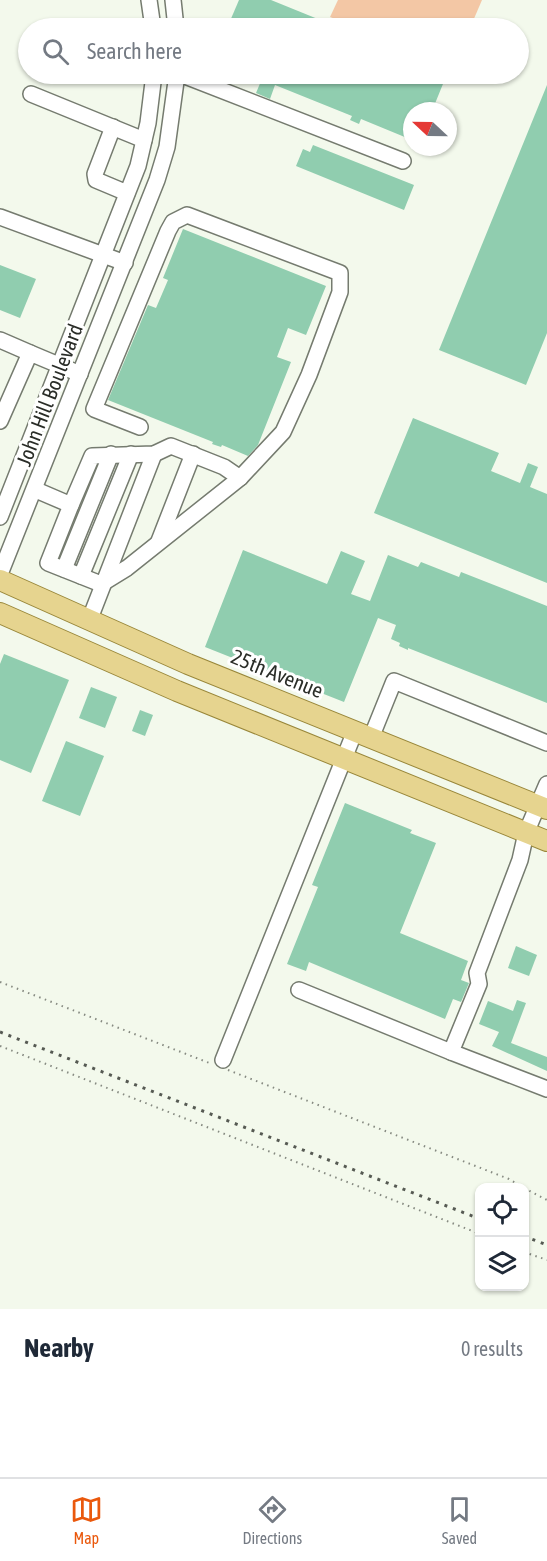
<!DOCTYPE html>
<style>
:root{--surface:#fff;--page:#f2f2f3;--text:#1f2937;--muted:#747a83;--line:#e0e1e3;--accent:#ea580c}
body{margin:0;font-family:"Asap Condensed",sans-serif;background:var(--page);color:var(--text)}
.controls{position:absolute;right:18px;bottom:18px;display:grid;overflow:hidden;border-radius:12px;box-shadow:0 2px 4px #0004}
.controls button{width:54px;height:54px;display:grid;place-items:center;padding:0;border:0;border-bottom:2px solid var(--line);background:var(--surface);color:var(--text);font:30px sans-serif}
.compass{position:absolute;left:403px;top:102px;width:54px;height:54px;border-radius:50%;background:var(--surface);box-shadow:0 2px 4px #0004;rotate:292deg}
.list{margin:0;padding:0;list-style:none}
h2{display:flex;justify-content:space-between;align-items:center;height:78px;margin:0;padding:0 24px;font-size:26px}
h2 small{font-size:20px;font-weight:400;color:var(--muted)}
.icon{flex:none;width:33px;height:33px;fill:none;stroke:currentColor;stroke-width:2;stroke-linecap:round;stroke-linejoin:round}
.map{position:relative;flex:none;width:547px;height:1309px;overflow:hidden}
.search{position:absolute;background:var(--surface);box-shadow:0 2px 4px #0004;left:18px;right:18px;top:18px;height:66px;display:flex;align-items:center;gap:15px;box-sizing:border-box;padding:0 21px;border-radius:33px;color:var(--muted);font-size:22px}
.sheet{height:168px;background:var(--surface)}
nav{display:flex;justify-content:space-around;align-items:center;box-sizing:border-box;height:84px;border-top:2px solid var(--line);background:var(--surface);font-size:16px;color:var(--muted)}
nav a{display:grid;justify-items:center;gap:3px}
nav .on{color:var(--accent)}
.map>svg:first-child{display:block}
.green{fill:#f3c7a5}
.building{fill:#90cdaf}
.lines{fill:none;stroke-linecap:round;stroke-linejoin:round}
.minor-casing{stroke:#757b6f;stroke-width:18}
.major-casing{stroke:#99873a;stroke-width:22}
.path{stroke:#868a81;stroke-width:2;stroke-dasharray:1.5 4.5;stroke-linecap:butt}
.minor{stroke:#fff;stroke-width:15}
.major{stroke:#e6d48f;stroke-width:20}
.rail{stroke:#565a53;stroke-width:3;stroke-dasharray:3 6;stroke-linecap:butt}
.labels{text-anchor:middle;stroke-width:6;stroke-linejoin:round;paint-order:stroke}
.street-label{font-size:21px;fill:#2a2d28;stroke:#fff}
</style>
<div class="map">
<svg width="547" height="1309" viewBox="0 0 547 1309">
<rect width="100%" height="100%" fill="#f3f9ec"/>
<!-- green -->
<path class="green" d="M338 0H482L470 28H359L330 17Z"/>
<!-- building -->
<g class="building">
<path d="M239 0H271L340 28H227Z"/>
<path d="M264 74H447L432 111H412V140L361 119 359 124 350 120 352 116 275 85 270 99 256 93Z"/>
<path d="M547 85V333L526 385 439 350Z"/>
<path d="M313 145 414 185 404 210 296 166 303 149 310 152Z"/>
<path d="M183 229 326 286 306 335 288 328 277 357 291 362 258 445 248 456 222 445 221 447 212 444 213 442 108 400 148 305 156 308 168 280 163 278Z"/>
<path d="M0 265 36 279 20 318 0 310Z"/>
<path d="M413 418 499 453 491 471 520 483 528 463 538 467 530 487 547 494V583L374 513Z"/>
<path d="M243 550 327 584 341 551 365 561 351 594 370 601 388 555 418 567 421 562 459 577 461 572 547 606V703L408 648V650L399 646 400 643 391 639 396 625 378 618 344 702 205 647Z"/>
<path d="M4 654 69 680 31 773 0 760V664Z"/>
<path d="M91 687 117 697 105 728 79 718Z"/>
<path d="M140 710 153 715 145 736 132 731Z"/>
<path d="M66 741 104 756 80 816 42 801Z"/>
<path d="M345 803 412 830 410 833 436 843 400 933 468 961 461 980 469 983 461 1002 453 999 445 1019 309 962 306 971 287 964 318 887 312 885Z"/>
<path d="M516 946 537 955 529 976 508 968Z"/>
<path d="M517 1000 526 1003 511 1043 547 1057V1071L492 1046 499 1032 479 1024 488 1001 513 1011Z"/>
</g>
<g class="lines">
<defs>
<g id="minor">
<path d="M149 0 153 28"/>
<path d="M173 0 176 28"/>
<path d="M180 74 403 161"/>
<path d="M31 94 144 140"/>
<path d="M113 127 95 174 96 180 127 193"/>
<path d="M0 217 125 263"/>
<path d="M0 340 30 353"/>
<path d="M0 421 30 353 80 374"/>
<path d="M36 490 71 505 48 563 101 584 127 568 240 478 283 432 309 375 340 292V273L187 215 173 222 168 231 94 409 140 427"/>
<path d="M71 505 92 456 154 454 171 446 224 467 240 478"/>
<path d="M0 517 138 166 148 123 154 74"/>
<path d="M159 541 193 454"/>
<path d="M64 569 111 454"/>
<path d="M0 574 157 180 167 147 177 74"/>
<path d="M81 576 131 454"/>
<path d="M89 621 154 454"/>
<path d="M371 738 394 681 547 743"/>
<path d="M547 784 526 833 520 860 477 973 479 984 451 1052 547 1089"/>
<path d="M299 990 451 1052"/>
<path d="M223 1060 355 731"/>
</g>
<g id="major">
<path d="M0 580 188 664 547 809"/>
<path d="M0 613 177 691 547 841"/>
</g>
</defs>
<!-- minor casing -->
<use href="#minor" class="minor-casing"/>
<!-- major casing -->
<use href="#major" class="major-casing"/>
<!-- path -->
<g class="path">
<path d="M0 982 212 1064"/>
<path d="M0 1046 480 1234"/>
<path d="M228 1070 509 1179 524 1188"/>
<path d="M524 1188 547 1200"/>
<path d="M524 1252 547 1260"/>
</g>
<!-- minor -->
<use href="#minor" class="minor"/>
<!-- major -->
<use href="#major" class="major"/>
<!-- rail -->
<g class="rail">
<path d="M0 1032 480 1219"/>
<path d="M524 1236 547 1245"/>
</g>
</g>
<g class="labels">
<!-- street labels -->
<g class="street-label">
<text transform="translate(50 395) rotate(-69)" y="7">John Hill Boulevard</text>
<text transform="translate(277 674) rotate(22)" y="7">25th Avenue</text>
</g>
</g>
</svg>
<div class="controls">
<button><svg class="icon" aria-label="locate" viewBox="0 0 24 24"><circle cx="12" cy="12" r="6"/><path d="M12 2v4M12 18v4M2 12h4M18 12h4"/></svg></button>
<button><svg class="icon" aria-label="layers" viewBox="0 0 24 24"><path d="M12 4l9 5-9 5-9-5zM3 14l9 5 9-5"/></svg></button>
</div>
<svg class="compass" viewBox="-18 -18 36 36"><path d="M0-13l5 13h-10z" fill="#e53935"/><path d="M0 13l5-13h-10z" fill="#747a83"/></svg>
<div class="search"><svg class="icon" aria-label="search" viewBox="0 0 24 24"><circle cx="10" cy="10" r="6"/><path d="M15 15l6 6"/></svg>Search here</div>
</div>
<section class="sheet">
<h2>Nearby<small>0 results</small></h2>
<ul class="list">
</ul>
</section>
<nav>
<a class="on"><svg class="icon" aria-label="map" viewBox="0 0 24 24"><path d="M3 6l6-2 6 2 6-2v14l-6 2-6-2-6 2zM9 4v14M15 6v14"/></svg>Map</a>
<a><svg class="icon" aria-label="directions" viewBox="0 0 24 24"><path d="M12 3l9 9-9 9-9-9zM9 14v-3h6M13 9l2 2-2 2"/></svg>Directions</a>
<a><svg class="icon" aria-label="saved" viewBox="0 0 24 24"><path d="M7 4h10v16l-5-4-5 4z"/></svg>Saved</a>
</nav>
